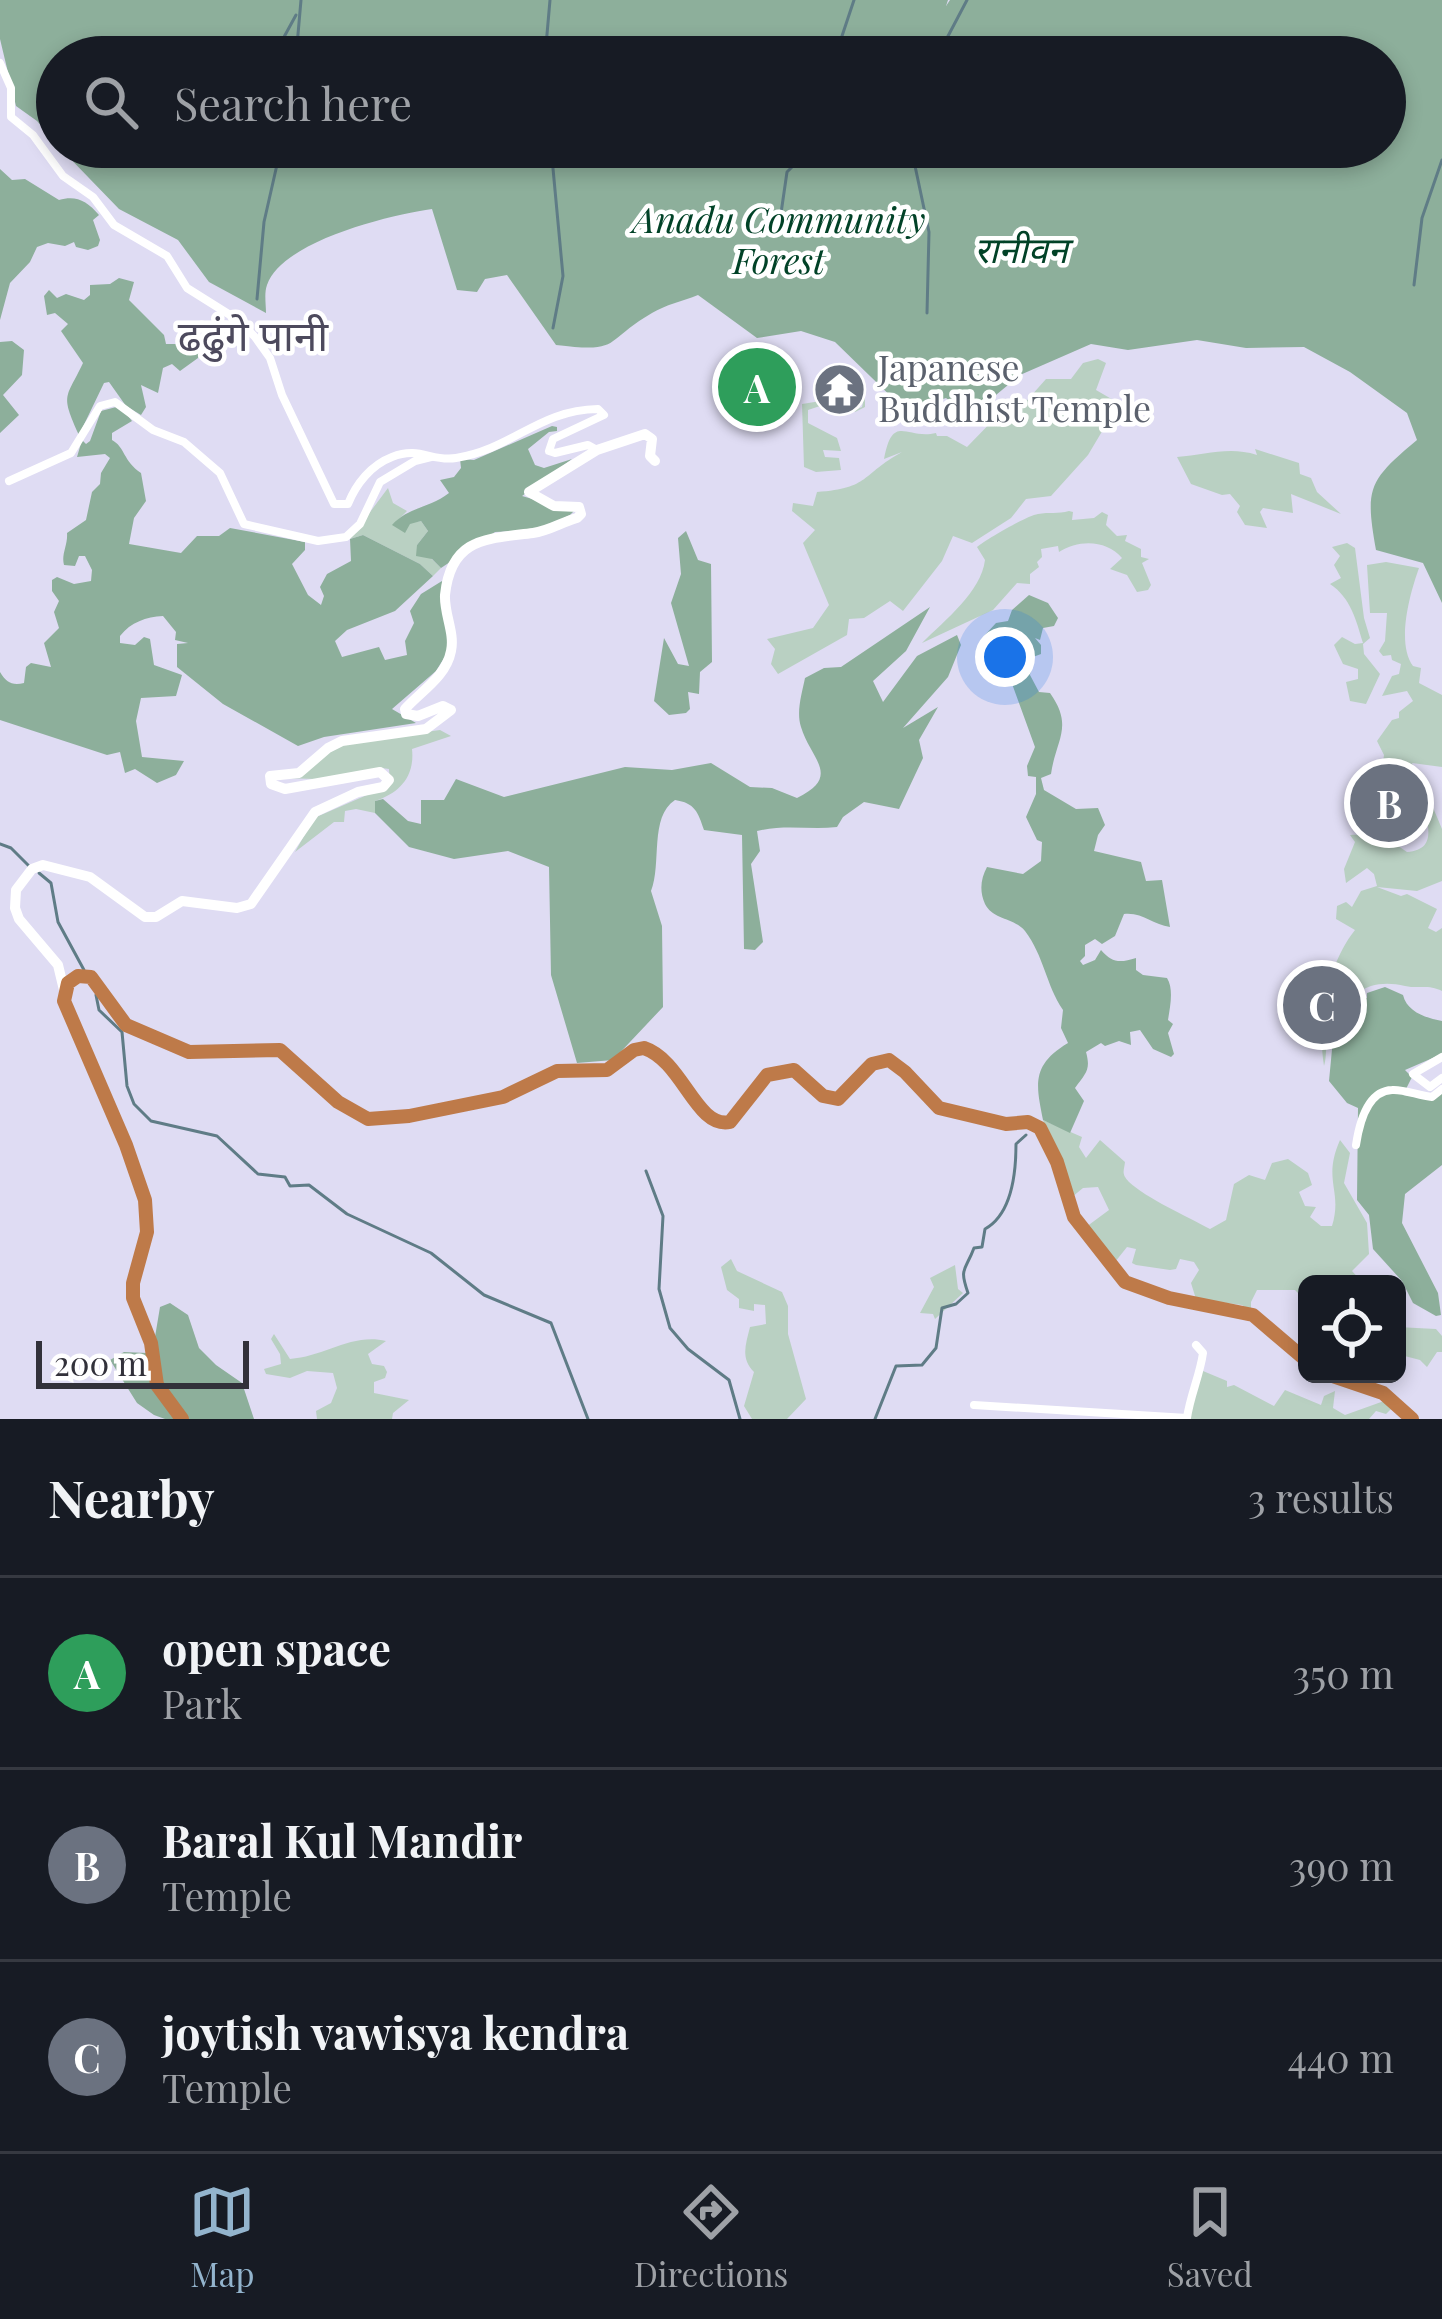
<!DOCTYPE html>
<meta charset="utf-8">
<style>
:root{--surface:#171b24;--page:#242831;--text:#f1f3f6;--muted:#9ea1a6;--line:#363941;--accent:#93b4cd}
body{margin:0;font-family:"Playfair Display","Noto Sans Devanagari",serif;background:var(--page);color:var(--text)}
.controls{position:absolute;right:36px;bottom:36px;display:grid;overflow:hidden;border-radius:18px;box-shadow:0 6px 18px #0003}
.controls button{width:108px;height:108px;display:grid;place-items:center;padding:0;border:0;border-bottom:3px solid var(--line);background:var(--surface);color:var(--text);font:60px sans-serif}
.scale{position:absolute;left:36px;bottom:30px;width:213px;box-sizing:border-box;padding-left:12px;border:6px solid #32313a;border-top:0;font-size:33px;line-height:42px;white-space:nowrap;color:#32313a;-webkit-text-stroke:9px #fff;paint-order:stroke}
.you{position:absolute;left:1005px;top:657px;width:42px;height:42px;margin:-30px;border:9px solid #fff;border-radius:50%;background:#1a73e8;box-shadow:0 0 0 18px #1a73e833}
.badge{display:grid;place-items:center;width:78px;height:78px;border-radius:50%;background:var(--accent);color:#fff;font-size:39px;font-weight:700}
.pin{position:absolute;translate:-50% -50%;border:6px solid #fff;box-shadow:0 3px 12px #0006}
.list{margin:0;padding:0;list-style:none}
h2{display:flex;justify-content:space-between;align-items:center;height:156px;margin:0;padding:0 48px;font-size:51px}
h2 small{font-size:39px;font-weight:400;color:var(--muted)}
.list li{display:grid;grid-template-columns:78px 1fr auto;gap:36px;align-items:center;box-sizing:border-box;height:192px;padding:0 48px;border-top:3px solid var(--line)}
.list b{display:block;font-size:45px;white-space:nowrap}
.list p{margin:0;font-size:39px;white-space:nowrap;color:var(--muted)}
.list em{font-size:39px;font-style:normal;color:var(--muted)}
.icon{flex:none;width:66px;height:66px;fill:none;stroke:currentColor;stroke-width:2;stroke-linecap:round;stroke-linejoin:round}
.map{position:relative;flex:none;width:1442px;height:1419px;overflow:hidden}
.search{position:absolute;background:var(--surface);box-shadow:0 6px 18px #0003;left:36px;right:36px;top:36px;height:132px;display:flex;align-items:center;gap:30px;box-sizing:border-box;padding:0 42px;border-radius:66px;color:var(--muted);font-size:45px}
.sheet{height:732px;background:var(--surface)}
nav{display:flex;justify-content:space-around;align-items:center;box-sizing:border-box;height:168px;border-top:3px solid var(--line);background:var(--surface);font-size:33px;color:var(--muted)}
nav a{display:grid;justify-items:center;gap:6px}
nav .on{color:var(--accent)}
.map>svg:first-child{display:block}
.green{fill:#b9d0c2}
.forest{fill:#8daf9b}
.lines{fill:none;stroke-linecap:round;stroke-linejoin:round}
.stream{stroke:#5f7c86;stroke-width:3}
.street{stroke:#fff;stroke-width:8}
.secondary{stroke:#fff;stroke-width:10}
.highway{stroke:#be7a49;stroke-width:14}
.labels{text-anchor:middle;stroke-width:9;stroke-linejoin:round;paint-order:stroke}
.park-label{font-size:36px;font-style:italic;fill:#014227;stroke:#fff}
.worship-label{font-size:36px;fill:#5b616d;stroke:#fff;text-anchor:start}
.quarter-label{font-size:42px;fill:#4d4a5d;stroke:#fff}
</style>
<div class="map">
<svg width="1442" height="1419" viewBox="0 0 1442 1419">
<rect width="100%" height="100%" fill="#dfdcf3"/>
<!-- green -->
<g class="green">
<path d="M1098 359 1106 363 1096 390 1127 408 1110 418 1088 455 1051 496 1026 499 1011 518 972 543 953 536 942 561 903 611 890 601 864 618 849 619 847 635 778 674 771 664 775 649 767 639 813 628 829 605 803 543 815 530 792 511 793 503 813 506 817 492C871 488 860 475 902 452L884 459C893 412 906 440 936 433L937 436H947L967 447 1001 412 1013 416 1046 379H1071L1083 363Z"/>
<path d="M865 392V407L855 412 826 404 808 410V423L837 438 841 451 823 450 825 457 839 458 841 470 816 472 804 467 802 404 827 400 855 410 862 407Z"/>
<path d="M1255 449 1299 463 1300 474 1311 478 1317 492 1341 514 1291 494 1293 513 1263 508 1260 512 1267 528 1245 525 1237 512 1240 506 1230 494 1222 495 1191 484 1177 457C1205 455 1229 446 1257 455Z"/>
<path d="M388 488 393 503 407 511 393 525 421 521 428 531 417 545 441 568 433 576 420 564 363 535 350 539Z"/>
<path d="M1069 511 1073 512 1072 520 1094 518 1102 512 1108 515 1106 525 1117 536 1127 535 1125 541 1141 549V557L1149 559 1142 563 1151 585 1148 590 1137 592 1127 575 1110 569 1122 558C1107 540 1079 539 1059 552L1058 546 1041 549 1042 557 1037 562 1039 567 1030 574V584L1017 583 993 610 922 643C946 619 981 592 985 560L977 547C987 539 1026 516 1038 514 1049 512 1058 514 1069 511Z"/>
<path d="M1347 543 1355 548 1364 618 1370 638 1363 644 1364 654 1380 674 1366 704 1350 701 1346 682 1358 679V669L1343 664 1334 645 1342 637 1355 644 1363 643C1356 620 1351 598 1330 584L1341 578 1334 565 1340 556 1332 547Z"/>
<path d="M1386 562 1419 568C1410 593 1396 643 1413 666L1421 668 1419 683 1442 695V767L1412 763 1414 770 1408 775 1413 778 1421 774 1411 790 1419 829C1403 812 1399 788 1381 775L1384 755 1377 741 1392 720 1399 718V712L1413 701 1407 691 1382 696 1392 676 1399 674 1401 664 1392 660 1391 655 1383 656 1379 651 1385 641 1387 613H1370L1367 565Z"/>
<path d="M440 730 451 736 412 749C415 776 400 793 375 801V813L356 809 345 811 344 822H334L295 852 314 818 390 785 389 769 382 768 316 779 280 778 348 743Z"/>
<path d="M1425 796 1429 798 1442 829V881L1417 891 1377 887 1401 896 1407 894 1437 909 1428 928 1436 932 1442 928V991C1428 984 1419 989 1405 986 1365 976 1340 999 1328 1038 1325 1047 1327 1057 1324 1066 1317 1022 1327 965 1355 930L1336 919 1337 906 1346 902 1352 907 1361 891 1377 886 1374 874 1367 868 1346 883 1344 869 1355 842 1350 835C1374 834 1387 838 1407 852 1442 849 1423 819 1425 796Z"/>
<path d="M1043 1120 1082 1137 1079 1147 1086 1158 1100 1140 1125 1162C1124 1171 1121 1174 1129 1182 1146 1198 1188 1217 1210 1229L1226 1220 1234 1184 1249 1175 1265 1180 1272 1163 1288 1159 1308 1173 1312 1185 1299 1192 1305 1206 1316 1207 1310 1217 1321 1226H1332C1343 1190 1322 1181 1340 1140L1350 1153 1344 1183 1367 1223 1369 1254 1352 1271 1364 1284H1307V1302L1295 1290H1257L1251 1302V1311L1242 1305 1196 1299 1191 1283 1199 1270 1194 1262 1180 1259 1176 1269 1170 1270 1136 1265 1132 1263 1136 1249 1127 1247 1115 1262 1086 1227 1109 1210 1098 1187 1083 1188 1072 1197Z"/>
<path d="M731 1259 737 1271 782 1292 788 1306V1334L806 1399 787 1419H752L744 1406 754 1372C740 1358 746 1344 750 1327L766 1324 765 1305 754 1304V1311L739 1308V1299L727 1290 721 1267Z"/>
<path d="M955 1265 958 1289 963 1293 935 1319 933 1314 920 1313 934 1287 930 1278Z"/>
<path d="M1397 1327 1436 1329 1442 1336V1352H1437L1427 1367 1420 1360 1397 1354Z"/>
<path d="M274 1334 290 1359C324 1357 351 1333 386 1341L368 1354 372 1364 384 1366 387 1372 385 1378 374 1382V1393L409 1400 393 1413 392 1419H317L316 1411 331 1403 337 1388 333 1373 307 1371 290 1378 266 1374 264 1369 281 1364 280 1354 271 1339Z"/>
<path d="M1203 1371 1227 1381V1387L1234 1385 1274 1406 1285 1390 1321 1405 1324 1396 1335 1391 1333 1408 1345 1415 1384 1401 1392 1408 1386 1414 1376 1411 1369 1419H1188L1197 1381Z"/>
</g>
<!-- forest -->
<g class="forest">
<path d="M0 0H948L946 6 950 0H1442V603L1423 563 1376 550C1365 488 1368 481 1417 440L1407 413 1350 372 1304 347 1246 348 1197 340 1128 350 1091 344 1020 375 979 409 963 411 946 398 906 411 835 342 801 331 757 338 698 295C683 301 665 305 652 313 602 342 623 353 556 345L507 275 485 279 477 292 457 290 432 209C390 215 282 241 267 285 264 293 266 305 266 313L209 282 178 240 119 209 59 147H1385V57H57V144L37 121 16 106 0 39Z"/>
<path d="M0 169 12 180 25 179 59 200C76 195 87 201 99 215L93 220 100 240 98 246 88 250 76 247 74 242 65 246 48 243 37 247 30 262 10 283 0 320Z"/>
<path d="M119 278 134 282 129 300 164 335 166 344H177L199 352 198 358 180 371 172 364 163 368 158 393 141 385 146 407 141 415 126 406 109 382 104 383 79 435C60 393 66 399 83 363L61 331 68 324 55 313 47 315 44 296 49 290 57 298 66 294 84 300 90 295V285L110 284Z"/>
<path d="M12 341 24 350 22 375 3 395 19 415 0 433V342Z"/>
<path d="M120 406 132 421 112 433V440C125 447 123 461 141 473L146 501 134 518 129 544 181 553 197 536H219L230 528 305 542V550L292 564 308 595 321 605 324 596 320 587 327 574 351 561 350 539 363 535 420 564 433 576 395 611 347 630 335 641 342 657 379 647 385 660 407 655 405 641 414 623 410 611 421 594 442 581 449 650 436 671 392 709 416 723 324 737 298 746 223 704 177 667V644L188 643 175 640 176 632 163 616C146 617 131 622 120 636V643L135 645 144 637 150 639 154 665 182 675 176 696 141 698 136 721 142 757 184 761 176 775 157 783 135 769 125 773 120 752 107 755 0 720V672C6 682 12 686 24 683L26 667 31 663 51 667 44 643 59 628 54 612 59 601 52 591V580L57 577 74 584 91 581 92 570 85 556H79L75 566 64 565C61 554 68 545 67 533L86 520 92 492 100 484 101 473 110 458 105 454 77 457 82 440 86 444 90 441 101 411Z"/>
<path d="M552 426 557 427V431L549 432 528 449 535 465 544 468 572 459 522 496 574 511 570 515 539 530 495 532 441 568 432 559 416 556 417 545 428 531 421 521 410 524 405 533 392 525C408 507 430 508 449 493L440 480 454 477 461 468 460 459 474 460Z"/>
<path d="M686 531 698 560 711 564 712 662 700 672 699 694 688 692 690 709 686 713 669 715 654 701 664 638 678 664 689 666 671 603 681 574 678 538Z"/>
<path d="M1029 595 1048 603 1058 618 1054 626 1043 628 1040 640 1035 638 1041 645V654L1033 657 1030 675 1039 692 1050 693C1074 727 1056 739 1051 774L1041 778 1044 790 1076 809 1098 808 1105 825 1098 835 1094 851 1141 862 1146 881 1162 880 1170 927C1153 925 1143 912 1124 914L1115 936 1102 944 1095 939 1085 945V956L1080 961 1083 965 1095 960 1101 950C1112 963 1120 963 1136 958V970L1143 975 1167 978C1174 989 1170 1007 1168 1020L1173 1024 1168 1033 1174 1054 1171 1057 1153 1049 1140 1030 1130 1032 1131 1045 1119 1041 1105 1046 1101 1043 1086 1052C1091 1070 1086 1073 1075 1088L1084 1101 1070 1133 1043 1120C1036 1085 1031 1065 1068 1043L1061 1028 1063 1010C1046 985 1044 956 1025 931 1015 918 993 920 985 904 979 891 981 878 987 867L1023 874 1041 861 1042 842 1037 840 1026 817 1036 794V777L1028 776 1027 766 1035 747 1003 659 1004 649 998 643 987 650 984 636 996 623 1008 621 1012 610Z"/>
<path d="M930 607 906 651 873 681 883 702 917 656 957 635 961 645 948 677 903 728 938 707 919 740 923 758 899 809 864 802 843 817 837 827C809 830 785 824 757 831L760 851 751 864 763 942 755 950 744 949 742 835 704 830C698 812 695 803 675 800 649 817 662 864 651 891L662 926 663 1007 613 1060 577 1063 551 975 549 867 508 851 454 859 409 847 375 813V801L383 799 408 821 421 824V800H444L456 779 504 797 625 767 672 770 711 763 750 787 772 788 797 798C842 776 811 760 801 727 796 712 802 693 805 678L824 668 841 667Z"/>
<path d="M1385 987 1403 995C1407 1012 1426 1018 1442 1021V1054L1405 1070 1412 1077 1403 1095 1418 1097 1442 1092V1165L1405 1194 1402 1223 1438 1293 1441 1315 1436 1316 1413 1303 1402 1281 1373 1249 1369 1215 1357 1200 1358 1108 1347 1103 1329 1081 1333 1039C1345 1029 1344 1009 1358 998H1367V993Z"/>
<path d="M170 1303 188 1315 199 1348 216 1365 242 1383 254 1419H165L154 1415 137 1403 110 1360 124 1352 147 1353 154 1343 160 1307Z"/>
</g>
<g class="lines">
<!-- stream -->
<g class="stream">
<path d="M265 57 284 37 296 15"/>
<path d="M296 57 301 0"/>
<path d="M545 57 550 0"/>
<path d="M835 57 854 0"/>
<path d="M937 57 967 0"/>
<path d="M551 147 563 276 553 328"/>
<path d="M911 147 929 232 927 313"/>
<path d="M68 150 83 147"/>
<path d="M799 159 805 147"/>
<path d="M779 227 787 172 792 167"/>
<path d="M1414 285 1422 218 1442 160"/>
<path d="M257 299 264 222 281 147"/>
<path d="M0 844 11 848 31 868"/>
<path d="M39 873 51 883 58 922 84 970"/>
<path d="M96 995 99 1010 122 1032 127 1086 134 1104 151 1121 217 1136 258 1174 285 1177 290 1186 309 1185 347 1214 431 1253 484 1295 551 1323 588 1419"/>
<path d="M646 1171 663 1216 659 1289 670 1328 688 1349 729 1380 740 1419"/>
<path d="M875 1419 896 1366 922 1365 936 1348 942 1308 956 1304 968 1293C959 1267 965 1272 974 1248L982 1247 985 1229C1012 1214 1016 1173 1016 1144L1026 1135"/>
</g>
<!-- street -->
<g class="street">
<path d="M0 63 11 88V117L33 135 63 176 93 197 114 225 167 256 187 288 238 320 255 337 270 358 282 395 334 504H348C356 484 371 465 392 457 420 446 431 462 456 458 513 449 538 410 598 409L604 415 553 439 549 451 555 453 588 445 597 450"/>
<path d="M9 481 71 453 100 406 115 402 153 430 184 442 220 473 244 524 318 541 346 537 360 524 380 482 415 461 431 457"/>
<path d="M1442 1057 1413 1074 1430 1087 1442 1078"/>
<path d="M1356 1145C1359 1125 1367 1091 1392 1090 1404 1089 1419 1096 1432 1097L1442 1089"/>
<path d="M974 1405 1187 1418C1190 1396 1200 1375 1203 1353L1196 1345"/>
</g>
<!-- secondary -->
<path class="secondary" d="M64 990 58 965 19 919 15 908 16 890 32 869 43 865 90 877 145 917H156L182 901 237 908 251 904 315 812 358 792 383 787 389 780 380 772 285 789 271 784 270 776 299 773 328 748 342 741 426 729 451 710 443 706 418 716 406 714 405 709C421 691 446 677 451 651 455 633 444 614 445 595 451 537 487 539 533 533 549 531 562 522 577 518L581 514 579 507 554 506 529 492 597 450 645 434 652 439 650 456 655 461"/>
<!-- highway -->
<g class="highway">
<path d="M1327 1374 1383 1393 1412 1419"/>
<path d="M182 1419 157 1385 151 1343 133 1298V1283L147 1232 145 1200 126 1145 64 1001 68 983 78 976 91 977 126 1025 189 1052 280 1050 338 1102 368 1119 409 1116 503 1097 557 1071 607 1070 634 1050 644 1048C683 1061 696 1129 730 1122L767 1075 794 1070 823 1096 838 1099 872 1064 889 1060 905 1072 939 1108 1006 1124 1028 1122 1040 1128 1057 1162 1074 1217 1125 1282 1169 1298 1253 1315 1307 1361"/>
</g>
</g>
<!-- icons -->
<defs>
<symbol id="temple-disc" viewBox="-11 -11 22 22"><circle r="9.5" fill="#6b7280" stroke="#fff"/><path d="M0-6L5-2H3V0L6.5 2.5H4V6H1.5V3h-3V6H-4V2.5H-6.5L-3 0V-2H-5Z" fill="#fff"/></symbol>
</defs>
<g fill-rule="evenodd">
<use href="#temple-disc" x="810" y="360" width="59" height="59"/>
</g>
<g class="labels">
<!-- park labels -->
<g class="park-label">
<text x="779" y="233">Anadu Community<tspan x="779" dy="41">Forest</tspan></text>
<text x="1021" y="263">रानीवन</text>
</g>
<!-- worship labels -->
<g class="worship-label">
<text x="878" y="381">Japanese<tspan x="878" dy="41">Buddhist Temple</tspan></text>
</g>
<!-- quarter labels -->
<g class="quarter-label">
<text x="253" y="351">ढढुंगे पानी</text>
</g>
</g>
</svg>
<div class="controls">
<button><svg class="icon" aria-label="locate" viewBox="0 0 24 24"><circle cx="12" cy="12" r="6"/><path d="M12 2v4M12 18v4M2 12h4M18 12h4"/></svg></button>
</div>
<div class="scale">200 m</div>
<div class="you"></div>
<div class="pin badge" style="left:757px;top:387px;background:#2e9e5b">A</div>
<div class="pin badge" style="left:1389px;top:803px;background:#6b7280">B</div>
<div class="pin badge" style="left:1322px;top:1005px;background:#6b7280">C</div>
<div class="search"><svg class="icon" aria-label="search" viewBox="0 0 24 24"><circle cx="10" cy="10" r="6"/><path d="M15 15l6 6"/></svg>Search here</div>
</div>
<section class="sheet">
<h2>Nearby<small>3 results</small></h2>
<ul class="list">
<li><span class="badge" style="background:#2e9e5b">A</span><div><b>open space</b><p>Park</p></div><em>350 m</em></li>
<li><span class="badge" style="background:#6b7280">B</span><div><b>Baral Kul Mandir</b><p>Temple</p></div><em>390 m</em></li>
<li><span class="badge" style="background:#6b7280">C</span><div><b>joytish vawisya kendra</b><p>Temple</p></div><em>440 m</em></li>
</ul>
</section>
<nav>
<a class="on"><svg class="icon" aria-label="map" viewBox="0 0 24 24"><path d="M3 6l6-2 6 2 6-2v14l-6 2-6-2-6 2zM9 4v14M15 6v14"/></svg>Map</a>
<a><svg class="icon" aria-label="directions" viewBox="0 0 24 24"><path d="M12 3l9 9-9 9-9-9zM9 14v-3h6M13 9l2 2-2 2"/></svg>Directions</a>
<a><svg class="icon" aria-label="saved" viewBox="0 0 24 24"><path d="M7 4h10v16l-5-4-5 4z"/></svg>Saved</a>
</nav>
